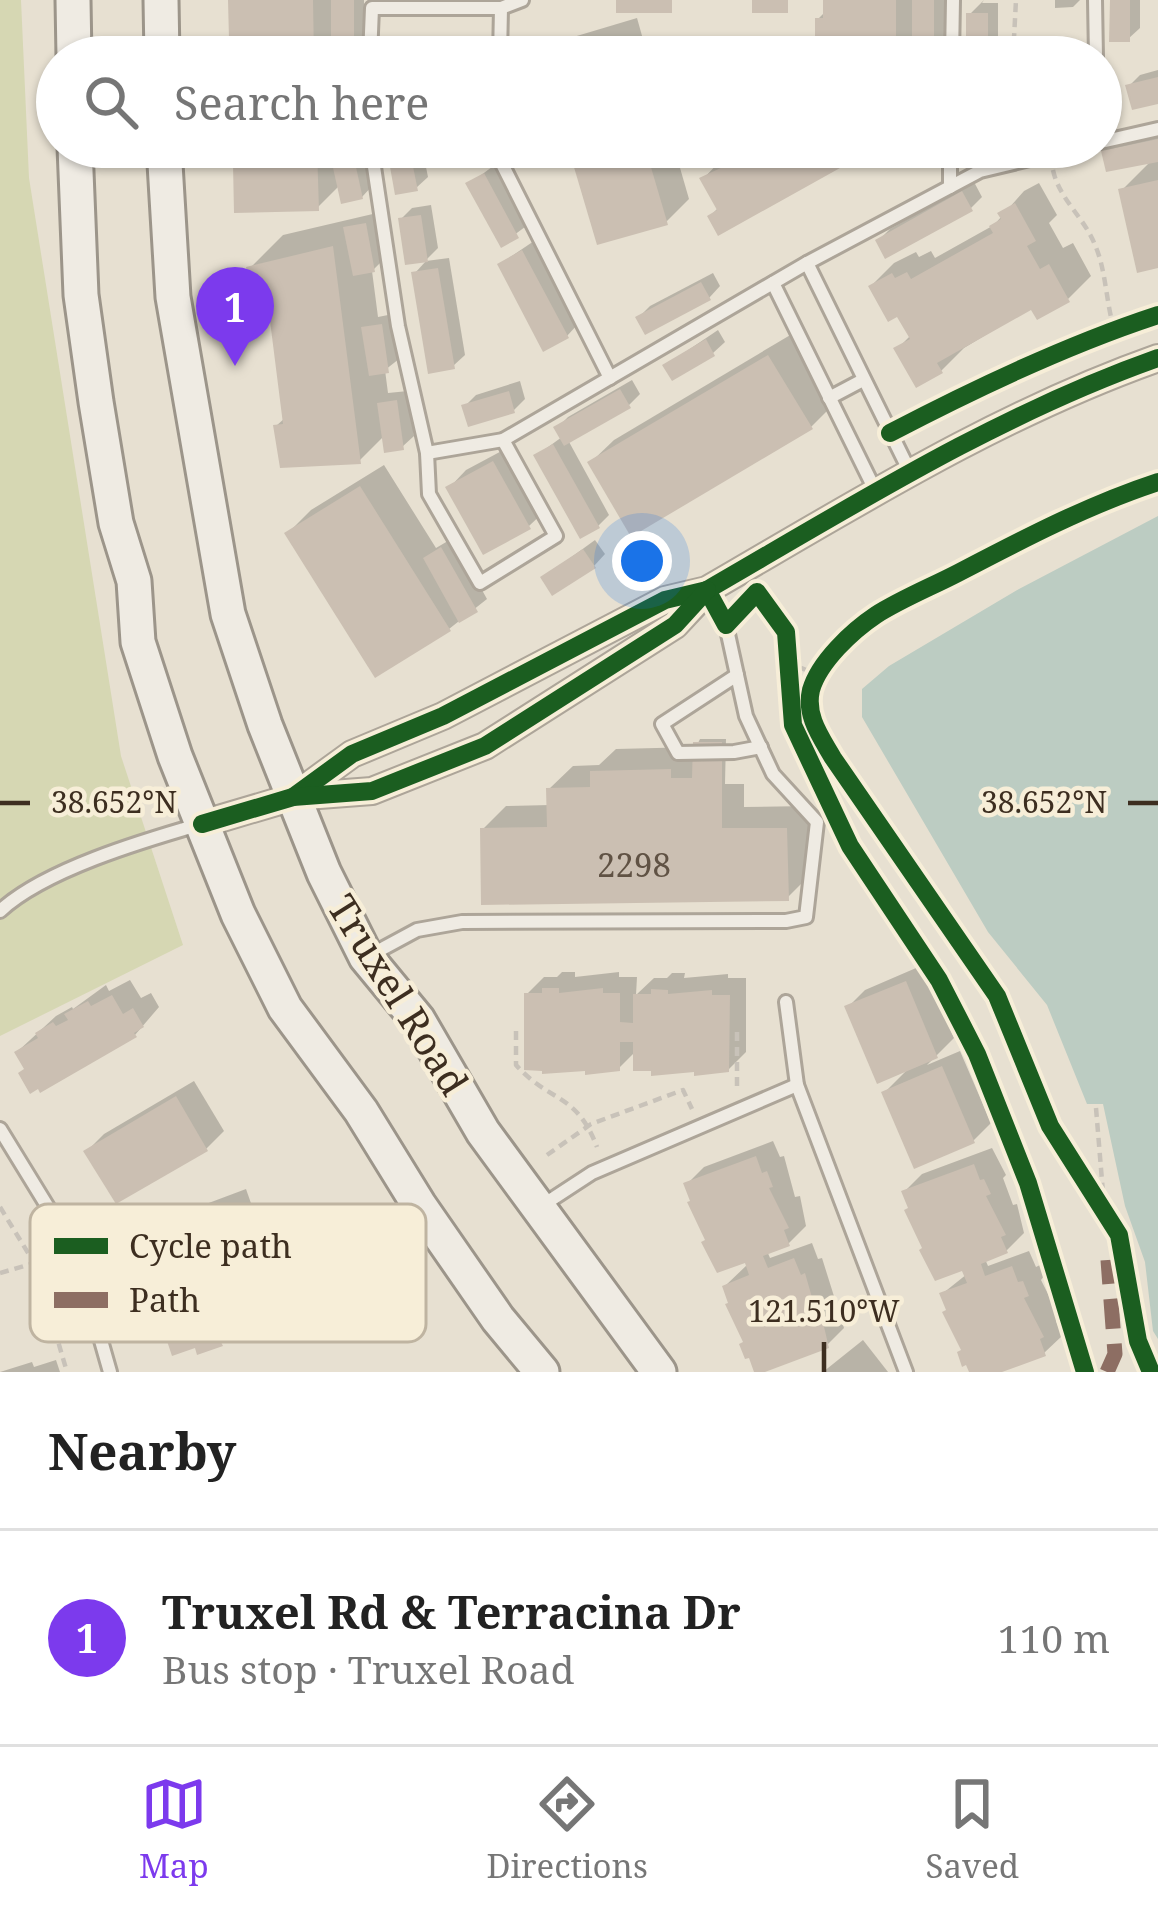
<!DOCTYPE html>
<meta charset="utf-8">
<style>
:root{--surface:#fff;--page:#f2f2f2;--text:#222;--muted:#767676;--line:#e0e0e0;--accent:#7c3aed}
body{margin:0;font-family:"Noto Serif",serif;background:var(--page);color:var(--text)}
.you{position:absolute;left:642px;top:561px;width:42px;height:42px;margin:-30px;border:9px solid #fff;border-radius:50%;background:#1a73e8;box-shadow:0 0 0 18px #1a73e833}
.badge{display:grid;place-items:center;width:78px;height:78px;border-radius:50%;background:var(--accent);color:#fff;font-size:39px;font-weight:700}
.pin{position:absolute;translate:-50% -99px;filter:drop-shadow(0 3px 6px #0008)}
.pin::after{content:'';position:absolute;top:63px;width:42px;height:36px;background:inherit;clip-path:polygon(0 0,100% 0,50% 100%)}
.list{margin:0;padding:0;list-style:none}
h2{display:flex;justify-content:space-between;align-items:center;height:156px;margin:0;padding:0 48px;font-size:51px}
h2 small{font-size:39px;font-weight:400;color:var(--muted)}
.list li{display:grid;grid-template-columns:78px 1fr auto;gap:36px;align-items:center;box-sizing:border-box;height:216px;padding:0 48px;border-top:3px solid var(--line)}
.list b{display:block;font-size:45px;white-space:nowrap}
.list p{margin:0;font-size:39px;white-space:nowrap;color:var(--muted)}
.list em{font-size:39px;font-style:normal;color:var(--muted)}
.icon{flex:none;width:66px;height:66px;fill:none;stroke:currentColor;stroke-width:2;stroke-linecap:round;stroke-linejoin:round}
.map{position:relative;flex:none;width:1158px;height:1372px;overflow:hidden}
.search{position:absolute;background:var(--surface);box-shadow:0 3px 9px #0004;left:36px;right:36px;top:36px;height:132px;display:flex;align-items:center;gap:30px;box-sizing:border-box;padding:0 42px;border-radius:66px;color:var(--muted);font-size:45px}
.sheet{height:372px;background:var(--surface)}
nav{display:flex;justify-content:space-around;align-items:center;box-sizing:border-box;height:168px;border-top:3px solid var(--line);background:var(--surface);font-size:33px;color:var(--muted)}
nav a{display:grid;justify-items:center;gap:6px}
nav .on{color:var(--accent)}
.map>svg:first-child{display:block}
.green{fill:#d6d7b3}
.water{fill:#bcccc2}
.shadow{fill:#0003}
.building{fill:#cbbfb2}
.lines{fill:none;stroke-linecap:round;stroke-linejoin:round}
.service-casing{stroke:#ada599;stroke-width:18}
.minor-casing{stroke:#ada599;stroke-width:30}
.secondary-casing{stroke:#9c958a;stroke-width:39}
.path{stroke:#c8c2b9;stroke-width:4.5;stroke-dasharray:9 6;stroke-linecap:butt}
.service{stroke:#efebe3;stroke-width:12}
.minor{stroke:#efebe3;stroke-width:24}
.secondary{stroke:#efebe3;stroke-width:33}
.quiet{stroke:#8d6e63;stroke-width:15;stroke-dasharray:30 15;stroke-linecap:butt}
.cycleway-casing{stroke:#f7eed8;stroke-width:26}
.cycleway{stroke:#1b5e20;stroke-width:18}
.ticks{fill:none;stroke:#3d2e20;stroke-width:4.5}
.labels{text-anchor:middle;stroke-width:9;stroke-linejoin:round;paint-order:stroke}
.number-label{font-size:33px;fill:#605244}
.street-label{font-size:39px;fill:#3d2e20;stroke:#f7eed8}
.key{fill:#f7eed8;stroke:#bfb4a1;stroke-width:3}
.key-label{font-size:33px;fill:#3d2e20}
.ticks-label{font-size:30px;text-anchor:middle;fill:#3d2e20;stroke:#f7eed8;stroke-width:9;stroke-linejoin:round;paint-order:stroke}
</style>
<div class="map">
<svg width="1158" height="1372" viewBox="0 0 1158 1372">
<rect width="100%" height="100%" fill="#e7e0d1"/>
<!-- green -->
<path class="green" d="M0 0H21L29 178 121 756 183 945 0 1036Z"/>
<!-- water -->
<path class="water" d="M1158 516V1339L1153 1331 1145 1262 1125 1206 1103 1104H1087L1047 1005 988 932 862 717V689L889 666 1019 589Z"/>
<!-- shadow -->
<g class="shadow">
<path d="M231 0H364V57H243Z"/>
<path d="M826 0H945V57H915V52L909 57H826L818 19 826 11Z"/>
<path d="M984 0 982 3H998V57H969V15Z"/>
<path d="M1055 0H1080L1073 7 1055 8Z"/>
<path d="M1113 0H1140V28L1128 39Z"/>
<path d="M637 18 648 57H551L570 38Z"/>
<path d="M400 50 419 51V57H393Z"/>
<path d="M466 50H488V57H459Z"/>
<path d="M1158 70V101L1129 86 1140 75Z"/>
<path d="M1158 132V265L1122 190 1152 160 1105 152 1116 140Z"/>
<path d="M245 147H365L373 185 362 197 340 185 317 208 236 165 246 156Z"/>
<path d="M393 147H422L428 177 416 188 390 151Z"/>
<path d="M572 147H674L689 199 666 222Z"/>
<path d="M751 147H855L856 148 838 165 710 216 719 207 703 179 720 161Z"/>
<path d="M496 164 529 224 502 244 469 184Z"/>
<path d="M974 182 982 197 971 208 878 241 890 229Z"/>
<path d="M1039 183 1057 215 1049 223 1063 248 1073 243 1091 276 1068 299 1033 306 964 348 941 371 897 349 911 335 898 313 871 286 894 263 916 252 919 257 931 251 935 258 994 225 1024 191Z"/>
<path d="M431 205 438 248 427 259 401 219 412 208Z"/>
<path d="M377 213 385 258 372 271 378 317 393 314 399 359 385 370 388 393 408 391 414 436 402 447 384 436 359 461 276 426 285 418 270 302 250 268 283 235Z"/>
<path d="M534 241 578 324 567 336 500 264Z"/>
<path d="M449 258 465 355 453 366 415 273 426 261Z"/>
<path d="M713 273 720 286 709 298 639 317 650 306Z"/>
<path d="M718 330 725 342 713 353 666 365Z"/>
<path d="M792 334 834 404 811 427 590 463 614 440Z"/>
<path d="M632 380 640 394 629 405 568 440 609 515 598 526 537 455 562 437 557 428 568 417Z"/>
<path d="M520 381 525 399 514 410 465 406 476 395Z"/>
<path d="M511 446 547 509 529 526 449 488 466 470Z"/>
<path d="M384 465 436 548 453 538 487 599 449 629 288 533 311 510Z"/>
<path d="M595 540 605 554 594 566 544 577Z"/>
<path d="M700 739H726L725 784H744V807L809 806 810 875 787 898 483 829 506 806 550 805 549 789 573 766 599 765 616 749 696 747Z"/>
<path d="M923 965 954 1038 927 1065 960 1051 991 1123 973 1141 884 1093 911 1066 848 1007 865 990Z"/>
<path d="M562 972H575V977L619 972V977H637L636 995 654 978H667L672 973H685L684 978 728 974V978H746V1052L728 1070 636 1051 619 1068 527 994 544 977H557Z"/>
<path d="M130 980 141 998 151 993 159 1007 135 1035 27 1068 17 1052 56 1016 72 1007 73 1009 106 985 109 991Z"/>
<path d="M194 1081 224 1131 206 1149 87 1151 104 1134Z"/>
<path d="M773 1141 780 1157 784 1156 795 1197 800 1196 806 1226 789 1243 767 1251 770 1258 812 1243 818 1259 822 1258 844 1328 827 1345 746 1342 725 1286 748 1264 708 1240 687 1184 704 1167Z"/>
<path d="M992 1148 1006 1175 1003 1178 1013 1205 1017 1204 1024 1233 1006 1251 985 1259 988 1266 1029 1251 1036 1267 1040 1265 1044 1276 1041 1280 1060 1318 1056 1321 1062 1336 1044 1353 994 1372H971L942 1294 967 1274 925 1247 904 1192 922 1174Z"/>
<path d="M246 1189 265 1243 247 1261 133 1243 150 1225Z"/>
<path d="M279 1257 280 1262 289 1258 295 1276 289 1282 295 1298 278 1316 263 1321 254 1330H234L221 1343 196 1345 167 1331 151 1319 177 1293Z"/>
<path d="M863 1340 888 1372H823Z"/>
<path d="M56 1360 60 1372H0L32 1362 34 1367Z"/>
</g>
<!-- building -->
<g class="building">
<path d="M228 0H313L314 57H240L239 39H229Z"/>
<rect x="331" y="0" width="23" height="57"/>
<rect x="616" y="0" width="56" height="13"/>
<rect x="752" y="0" width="36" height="13"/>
<path d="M823 0H896V57H823V44H815V18H823Z"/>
<rect x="912" y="0" width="22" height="57"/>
<path d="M1110 0H1130V42H1109Z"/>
<rect x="966" y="13" width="22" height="44"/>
<path d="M614 39 619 57H558V56Z"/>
<path d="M1158 77V104L1132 110 1125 85Z"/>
<path d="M1158 139V162L1106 172 1101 151Z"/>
<path d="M242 147H317L319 211 234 213 233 164H243Z"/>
<path d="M409 147 418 191 395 195 387 150Z"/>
<rect x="451" y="147" width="27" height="15"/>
<path d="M568 147H645L668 225 597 245Z"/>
<path d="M766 147H770L779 162 791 155 787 147H828L840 168 718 236 707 216 717 210 699 178Z"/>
<path d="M352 149 363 199 341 204 330 154Z"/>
<path d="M484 173 519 238 501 248 465 183Z"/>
<path d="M1158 180V268L1137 273 1118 189Z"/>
<path d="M962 191 973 211 885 259 875 240Z"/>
<path d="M1015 203 1036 241 1027 246 1040 269 1049 264 1070 302 1037 320 1031 310 937 363 943 373 916 388 893 348 910 339 897 317 888 322 868 286 892 273 895 278 907 272 911 279 993 233 989 226 1001 219 997 213Z"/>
<path d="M421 215 428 262 405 265 398 218Z"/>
<path d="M366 223 375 272 353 276 343 227Z"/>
<path d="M333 246 361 464 280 468 273 425 283 424 268 305 252 306 246 267Z"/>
<path d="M522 250 569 338 543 352 497 264Z"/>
<path d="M438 268 455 369 428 374 411 272Z"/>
<path d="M701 282 711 300 645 335 635 317Z"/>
<path d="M382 324 389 373 369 376 361 327Z"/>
<path d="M706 339 715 356 672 381 662 365Z"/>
<path d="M768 355 813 429 631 537 587 462Z"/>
<path d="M620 389 631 408 564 446 553 427Z"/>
<path d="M509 391 515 413 468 427 461 405Z"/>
<path d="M397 400 404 450 384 453 377 403Z"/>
<path d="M553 444 600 528 580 539 533 455Z"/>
<path d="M493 461 531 529 483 555 445 487Z"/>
<path d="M360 486 451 631 375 678 284 533Z"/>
<path d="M441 547 478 612 459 623 423 558Z"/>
<path d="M583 549 596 568 552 596 540 577Z"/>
<path d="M693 742H722V828H787L789 901 481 905 480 828 547 827 546 788 590 787V771L671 769V778H692Z"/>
<path d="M906 981 938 1058 877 1084 844 1006Z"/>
<path d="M542 988H559V993L603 988V993H620V1022L633 1023V994H651V989L668 990V994L712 990V995H730L729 1072 694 1076V1072L651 1076V1071H633V1042H620V1071L585 1075V1071L542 1074V1071L524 1070V993H542Z"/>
<path d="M112 995 123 1014 133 1008 144 1027 134 1033 137 1037 40 1093 38 1089 30 1094 18 1073 24 1069 14 1052 38 1038 35 1033 53 1022 56 1026 68 1020 64 1014 88 1001 91 1006Z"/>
<path d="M942 1066 975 1143 914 1169 881 1092Z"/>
<path d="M176 1096 208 1151 116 1204 83 1151Z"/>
<path d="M756 1156 762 1173 767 1171 773 1187 769 1188 789 1228 784 1230 790 1246 763 1256 768 1268 794 1258 801 1275 805 1273 817 1315 821 1314 829 1348 765 1372H754L749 1358 745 1359 739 1344 743 1342 725 1304 728 1303 722 1286 749 1275 745 1263 717 1273 701 1242 705 1240 687 1202 690 1201 683 1183Z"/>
<path d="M974 1164 980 1180 984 1179 991 1194 986 1196 1006 1235 1001 1237 1008 1253 981 1264 985 1276 1012 1266 1018 1282 1023 1281 1029 1296 1024 1298 1044 1337 1040 1339 1046 1356 1002 1372H969L966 1365 962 1367 957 1352 961 1350 942 1312 946 1310 939 1293 967 1283 962 1271 935 1281 919 1250 922 1248 904 1210 908 1208 901 1191Z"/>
<path d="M229 1204 249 1263 150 1300 129 1242Z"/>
<path d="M261 1273 263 1277 272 1274 280 1296 273 1299 279 1319 253 1328 255 1333 235 1340 233 1335 220 1340 223 1346 197 1355 195 1348 172 1356 165 1335 154 1339 147 1318 157 1314 156 1309Z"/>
</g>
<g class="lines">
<defs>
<g id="service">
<path d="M1095 0 1096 57"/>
<path d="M501 8 522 0"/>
<path d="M370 57 372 8H501L500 57"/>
<path d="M952 57 953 0"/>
<path d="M1101 142 1158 129"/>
<path d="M371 147 398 326 427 453 429 494 480 583 556 536 503 440"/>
<path d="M497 147V154L610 378"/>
<path d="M950 187V147"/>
<path d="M807 263 910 472"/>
<path d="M773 283 876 492"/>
<path d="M829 398 863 380"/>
<path d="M427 453 503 440 807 263 980 171 1080 147"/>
<path d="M737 675 662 724 678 753 734 752 761 747"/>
<path d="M0 911C44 870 142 841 201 824"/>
<path d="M367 957 417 930 462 922 786 921 806 917 817 822 773 774 746 716 726 625 707 590"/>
<path d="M786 1002 797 1085 906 1372"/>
<path d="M0 1129 76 1253 110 1372"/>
<path d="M540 1207 592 1173 797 1085"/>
</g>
<g id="minor">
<path d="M293 797 352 754 443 716 665 600 707 590C854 505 997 415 1158 358"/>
<path d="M202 824 293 797 372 791 485 746 675 625 706 592"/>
</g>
<g id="secondary">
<path d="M73 0 74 57"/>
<path d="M161 0 162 57"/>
<path d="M75 147 81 295 96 402 116 523 134 581 138 642 175 756 238 914 285 1008 361 1111 419 1205 498 1319 542 1372"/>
<path d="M164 147 173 297 228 614 265 725 324 873 366 957 418 1020 483 1132 659 1372"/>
</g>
</defs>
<!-- service casing -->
<use href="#service" class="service-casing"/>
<!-- minor casing -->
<use href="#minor" class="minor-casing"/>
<!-- secondary casing -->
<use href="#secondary" class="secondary-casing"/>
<!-- path -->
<g class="path">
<path d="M1013 57 1016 0"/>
<path d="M1053 170C1059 199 1084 217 1095 245 1106 270 1106 302 1114 329"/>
<path d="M906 425C987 383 1071 343 1158 315"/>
<path d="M787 662 818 675"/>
<path d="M516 1031V1065C550 1103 576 1092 597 1147"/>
<path d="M737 1032V1087"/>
<path d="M1096 1108 1104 1205"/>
<path d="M547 1155 591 1124 683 1090 692 1109"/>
<path d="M0 1207 36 1266 67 1372"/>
<path d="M0 1273 55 1257"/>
<path d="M1151 1372 1138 1341 1119 1235 1050 1126 997 996 833 758C821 737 805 716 811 690 819 662 852 631 876 615 901 599 931 587 958 573 1023 539 1088 505 1158 482"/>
</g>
<!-- service -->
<use href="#service" class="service"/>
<!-- minor -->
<use href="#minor" class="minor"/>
<!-- secondary -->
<use href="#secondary" class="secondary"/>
<!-- quiet -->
<path class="quiet" d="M1107 1372 1115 1354 1108 1260"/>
<defs>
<g id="cycleway">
<path d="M890 433C976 388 1066 345 1158 315"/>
<path d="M707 590 726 625 757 592 786 632 793 725 850 846 939 980 977 1054 1028 1183 1085 1372"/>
<path d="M293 797 352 754 443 716 665 600 707 590C854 505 997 415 1158 358"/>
<path d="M202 824 293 797 372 791 485 746 675 625 707 590"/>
<path d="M1151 1372 1138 1341 1119 1235 1050 1126 997 996 833 758C821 737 805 716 811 690 819 662 852 631 876 615 901 599 931 587 958 573 1023 539 1088 505 1158 482"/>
</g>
</defs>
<!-- cycleway casing -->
<use href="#cycleway" class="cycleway-casing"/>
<!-- cycleway -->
<use href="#cycleway" class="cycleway"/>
</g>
<!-- ticks -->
<path class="ticks" d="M0 803H30M1128 803H1158M824 1342V1372"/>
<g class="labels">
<!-- number labels -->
<g class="number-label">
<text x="634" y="877">2298</text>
</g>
<!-- street labels -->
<g class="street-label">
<text transform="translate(398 995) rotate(58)" y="14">Truxel Road</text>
</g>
</g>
<!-- legend -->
<rect x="30" y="1204" width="396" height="138" rx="18" class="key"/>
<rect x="54" y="1238" width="54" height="16" fill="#1b5e20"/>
<rect x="54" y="1292" width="54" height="16" fill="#8d6e63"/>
<g class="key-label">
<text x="129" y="1258">Cycle path</text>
<text x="129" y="1312">Path</text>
</g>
<g class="ticks-label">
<text x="114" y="813">38.652°N</text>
<text x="1044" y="813">38.652°N</text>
<text x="824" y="1322">121.510°W</text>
</g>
</svg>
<div class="you"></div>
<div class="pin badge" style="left:235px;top:366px">1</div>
<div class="search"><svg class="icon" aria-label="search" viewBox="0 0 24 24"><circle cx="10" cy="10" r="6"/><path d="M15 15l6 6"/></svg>Search here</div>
</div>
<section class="sheet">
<h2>Nearby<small></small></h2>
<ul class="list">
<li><span class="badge">1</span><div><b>Truxel Rd &amp; Terracina Dr</b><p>Bus stop · Truxel Road</p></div><em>110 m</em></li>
</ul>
</section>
<nav>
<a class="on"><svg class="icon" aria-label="map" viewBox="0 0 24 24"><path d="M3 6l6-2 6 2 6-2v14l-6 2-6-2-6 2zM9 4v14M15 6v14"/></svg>Map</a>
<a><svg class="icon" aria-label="directions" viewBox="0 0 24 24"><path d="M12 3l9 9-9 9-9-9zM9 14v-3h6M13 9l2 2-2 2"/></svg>Directions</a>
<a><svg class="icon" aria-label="saved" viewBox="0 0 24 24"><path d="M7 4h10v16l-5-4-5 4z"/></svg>Saved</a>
</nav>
